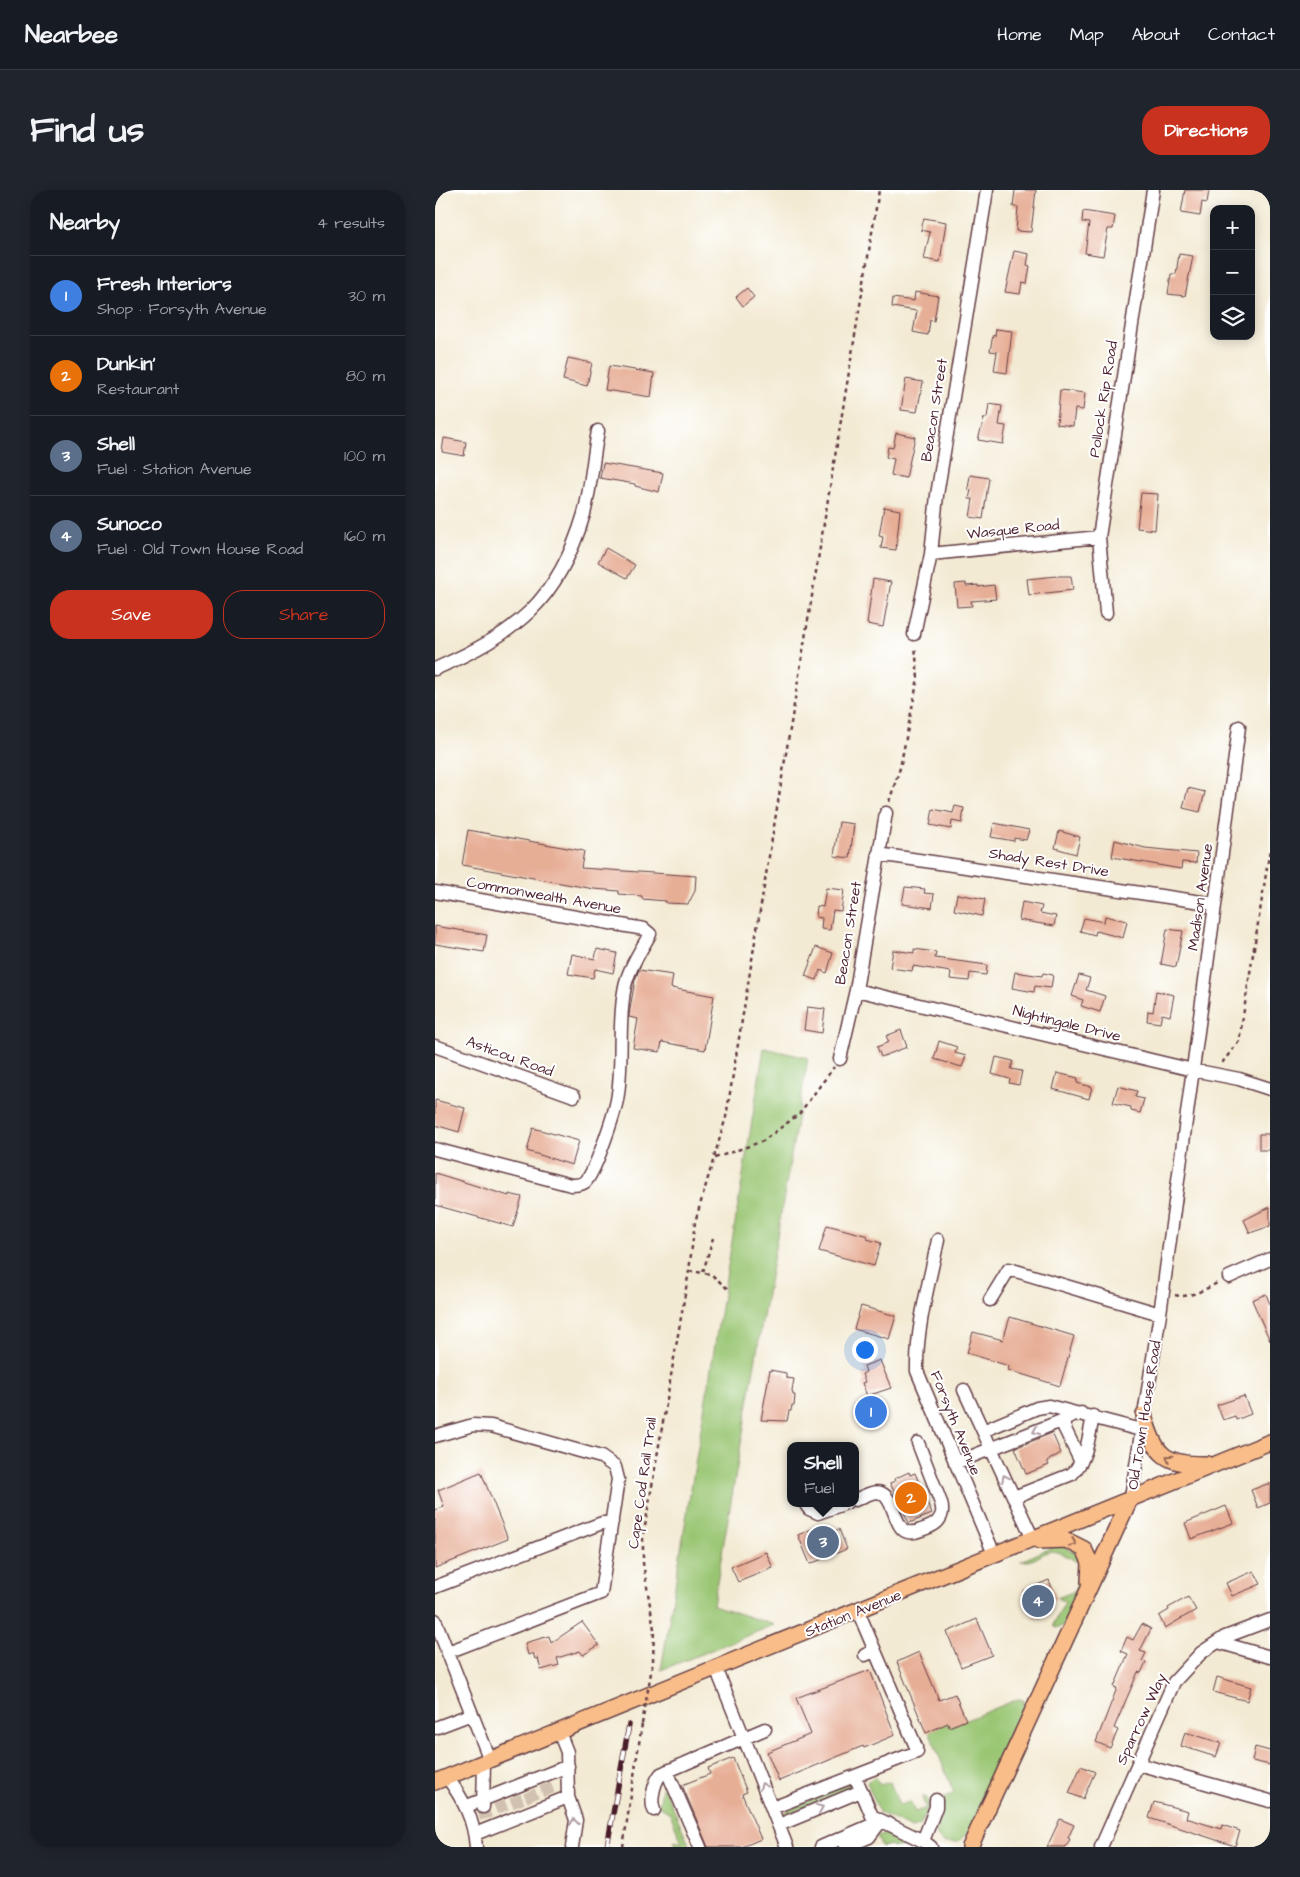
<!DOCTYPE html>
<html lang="en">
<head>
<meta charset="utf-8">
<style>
  :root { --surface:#171b24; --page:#20242c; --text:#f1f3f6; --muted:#9ea1a6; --line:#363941; --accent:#c8321e }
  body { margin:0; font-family:"Architects Daughter",sans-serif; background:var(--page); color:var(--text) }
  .controls { position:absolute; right:15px; top:15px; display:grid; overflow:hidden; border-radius:10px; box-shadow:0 2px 12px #0003 }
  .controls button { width:45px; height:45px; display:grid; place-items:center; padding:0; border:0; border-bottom:1px solid var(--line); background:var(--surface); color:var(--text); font:25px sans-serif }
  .you { position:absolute; left:429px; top:1159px; width:18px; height:18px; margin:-12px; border:4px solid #fff; border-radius:50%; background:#1a73e8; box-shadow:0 0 0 8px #1a73e833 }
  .badge { display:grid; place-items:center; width:32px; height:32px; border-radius:50%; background:var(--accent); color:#fff; font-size:16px; font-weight:700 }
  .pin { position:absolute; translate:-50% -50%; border:2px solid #fff; box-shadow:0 1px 5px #0006 }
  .popup { position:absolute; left:352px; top:1252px; width:72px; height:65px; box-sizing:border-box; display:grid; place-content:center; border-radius:10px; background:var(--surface); filter:drop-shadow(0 1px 4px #0005); font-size:16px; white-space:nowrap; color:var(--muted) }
  .popup b { font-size:19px; color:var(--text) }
  .popup::after { content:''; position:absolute; left:50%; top:100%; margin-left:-10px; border:10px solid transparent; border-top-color:var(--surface) }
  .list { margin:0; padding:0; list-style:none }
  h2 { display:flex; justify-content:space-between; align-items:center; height:65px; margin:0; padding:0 20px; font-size:21px }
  h2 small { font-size:16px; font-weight:400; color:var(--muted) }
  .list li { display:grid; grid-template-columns:32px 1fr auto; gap:15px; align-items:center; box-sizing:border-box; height:80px; padding:0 20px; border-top:1px solid var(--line) }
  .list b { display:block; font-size:19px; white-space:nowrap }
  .list p { margin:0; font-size:16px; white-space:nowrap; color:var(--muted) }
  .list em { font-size:16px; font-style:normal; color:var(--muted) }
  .actions { display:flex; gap:10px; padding:15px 20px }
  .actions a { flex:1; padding:11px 0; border:1px solid var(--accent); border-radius:20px; text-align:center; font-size:18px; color:var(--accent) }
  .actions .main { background:var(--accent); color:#fff }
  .icon { flex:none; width:28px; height:28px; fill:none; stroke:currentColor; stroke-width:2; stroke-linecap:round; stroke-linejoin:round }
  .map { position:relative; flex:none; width:835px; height:1657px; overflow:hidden; border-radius:20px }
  header { display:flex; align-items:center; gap:30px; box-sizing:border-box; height:70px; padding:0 25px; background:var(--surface); border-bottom:1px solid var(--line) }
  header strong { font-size:24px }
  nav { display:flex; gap:28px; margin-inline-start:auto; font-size:18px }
  .intro { display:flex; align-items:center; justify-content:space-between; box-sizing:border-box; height:120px; padding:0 30px }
  h1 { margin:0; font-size:35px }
  .button { padding:12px 22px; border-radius:20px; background:var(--accent); color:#fff; font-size:18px; font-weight:700 }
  main { display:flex; gap:30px; padding:0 30px }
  aside { flex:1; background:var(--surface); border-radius:20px; box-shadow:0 2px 12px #0003 }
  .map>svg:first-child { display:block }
</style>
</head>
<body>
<header>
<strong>Nearbee</strong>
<nav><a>Home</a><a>Map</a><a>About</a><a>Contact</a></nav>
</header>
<div class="intro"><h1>Find us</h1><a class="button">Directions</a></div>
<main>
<aside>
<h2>Nearby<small>4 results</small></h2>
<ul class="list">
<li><span class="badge" style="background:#3f7fe0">1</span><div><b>Fresh Interiors</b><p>Shop · Forsyth Avenue</p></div><em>30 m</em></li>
<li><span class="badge" style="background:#e8710a">2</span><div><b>Dunkin'</b><p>Restaurant</p></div><em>80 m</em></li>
<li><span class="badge" style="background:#5c6f8a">3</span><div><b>Shell</b><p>Fuel · Station Avenue</p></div><em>100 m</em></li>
<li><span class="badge" style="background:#5c6f8a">4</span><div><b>Sunoco</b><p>Fuel · Old Town House Road</p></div><em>160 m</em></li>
</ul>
<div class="actions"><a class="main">Save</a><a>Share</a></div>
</aside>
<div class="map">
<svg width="835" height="1657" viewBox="0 0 835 1657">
  <rect width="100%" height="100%" fill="#fff"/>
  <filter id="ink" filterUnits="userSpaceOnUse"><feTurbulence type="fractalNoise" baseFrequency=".02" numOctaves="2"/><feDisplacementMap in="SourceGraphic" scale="10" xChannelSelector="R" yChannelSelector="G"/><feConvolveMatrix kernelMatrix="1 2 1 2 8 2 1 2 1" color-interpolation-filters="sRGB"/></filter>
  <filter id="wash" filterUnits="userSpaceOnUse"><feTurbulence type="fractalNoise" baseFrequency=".0096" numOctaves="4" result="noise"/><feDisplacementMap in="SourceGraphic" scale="20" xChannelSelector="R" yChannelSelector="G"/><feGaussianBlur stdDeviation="1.12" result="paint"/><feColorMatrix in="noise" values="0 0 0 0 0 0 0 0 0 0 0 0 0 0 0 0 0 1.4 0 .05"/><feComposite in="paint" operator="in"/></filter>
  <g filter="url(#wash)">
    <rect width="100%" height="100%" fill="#f3ead3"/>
    <path fill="#9ac673" stroke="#72724f" d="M329,858L373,868L278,1415L339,1435L226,1480Z
      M626,1356L643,1363L646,1370L640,1371C606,1348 611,1373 586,1371L617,1357Z
      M645,1390L648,1394L628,1436L620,1438L618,1435L630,1412L622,1408L640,1401L642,1391Z
      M583,1509L588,1510L589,1518L557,1591H553L554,1597L533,1642L523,1652L509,1653L502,1646C499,1636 508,1620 509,1608L519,1603L494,1541L513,1533L514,1537Z
      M440,1586L445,1595L455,1592L464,1615L475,1612L480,1622L491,1618L487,1608L488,1606L492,1608L494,1614L485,1636L476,1638L444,1622L432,1592Z
      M414,1593L418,1596L416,1598L352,1624L349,1622Z
      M227,1598L230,1599L255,1657H241L240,1655V1651L247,1653L235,1623L224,1616Z
      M452,1644L475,1653L478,1657H457L456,1655L447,1657L442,1647Z"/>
    <g id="blocks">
      <path fill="#e7ae96" d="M580,0H601L596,42L581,41L583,17H578Z
        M750,0H774L772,13L767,12L765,26L746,23Z
        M648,21L680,26L678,39H673L668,66L650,63L654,33L647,32Z
        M489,28L511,32L505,72L489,69L495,42L486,40Z
        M579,61L594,64L592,75L595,76L592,93L587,92L585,104L570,102Z
        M744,64L758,66L750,106L733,104L736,84H741Z
        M312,98L319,107L308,116L301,107Z
        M480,102L503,106L499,131L495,130L493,145L478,142L482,121L457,117L458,108L479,111Z
        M561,139L577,141L572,183L559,181L562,162L555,161L558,145L560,146Z
        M133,168L157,173L152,196L128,190Z
        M174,176L219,183L216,207L170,200Z
        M471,189L488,192L482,222L466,220Z
        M625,200L650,203L648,220L640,219L638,236L622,234Z
        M554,214L567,216L564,235L571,236L568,254L543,250L549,228H552Z
        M461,243L480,247L471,288L456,285L459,269L451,267L453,257L458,258Z
        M9,248L31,252L29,266L7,262Z
        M168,273L228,283L224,302L200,296V294L165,288Z
        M535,285L554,288L548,329L535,327L538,309H534L536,300L533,299Z
        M706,303L723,304L720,340L702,338Z
        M449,317L465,320L461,360L446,358L448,347L444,346Z
        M171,358L200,375L192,388L163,372Z
        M622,386H636L638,400L594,405L592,389Z
        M438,389L456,392L448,437L432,434Z
        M531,393V396L543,395V397L559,395L561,409L536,411L537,416L522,417L520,394Z
        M753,598L770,602L765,622L748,618Z
        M520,616L529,618L527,633L517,631L516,639L495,635L498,619L518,623Z
        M404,632L419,634L415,668L399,666Z
        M559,633L594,640L591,650L579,648V651L556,647Z
        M33,640L149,661L146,678L261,686L260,701L253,714L231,713V711L207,709V706L184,704V701L159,699L27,675Z
        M624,641L645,647L641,664L620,658Z
        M680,650L710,658L762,663L761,673L747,672L746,679L677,667Z
        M470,697L490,699L489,703L499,704L497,718L467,714Z
        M391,698L409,700L406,721L398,720L395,740L386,739L387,728L381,727L382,716L388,717Z
        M522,704L550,709L547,726L519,720Z
        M587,712L607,716L605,723L621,726L619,736L584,730Z
        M670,726L692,731L688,748L661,741L660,745L645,741L649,728L669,732Z
        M0,736L52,745L49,762L0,754Z
        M732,739L748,741L741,777L726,774Z
        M381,757L398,763L392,783L385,780L382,790L370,786Z
        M162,759L182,763L178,783L160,779L158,788L133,784L137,764L160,769Z
        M479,759L501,762L500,768L552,775L551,785L535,783L534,791L515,789L516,782L478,776L477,781L455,778L458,760L479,763Z
        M204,780L238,785L236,798L279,806L270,860L227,852L225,862L198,858L203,829L194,827V825L200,790Z
        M580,782L607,786L608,783L618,785L616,798L600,796L599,802L577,798Z
        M644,785L655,788L651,800L670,806L665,822L646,816L648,810L637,806Z
        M721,801L739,805L735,826L727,824L725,833L712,831L713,821L718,822Z
        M372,817L390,819L387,843L369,840Z
        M466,840L472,857L446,867L442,857L454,852L451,846Z
        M504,851L522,857L520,863L531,866L527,877L499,869Z
        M561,867L578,871L576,879L587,881L584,895L574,893L575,889L557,884Z
        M622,883L643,888L642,893L657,897L654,909L618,899Z
        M683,896L702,901L700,907L709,909L705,923L696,921V917L678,913Z
        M0,910L30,918L24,942L0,935Z
        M98,938L144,951L137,975L92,961Z
        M824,944H834V960H824Z
        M0,983L74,1006V1004L87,1007L78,1037L0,1015Z
        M835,1017V1036L815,1043L809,1030Z
        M392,1035L433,1046L432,1049L446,1053L439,1076L384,1061Z
        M831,1104L835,1114V1151L817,1110Z
        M426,1116L461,1126L454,1149L419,1139Z
        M575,1127L639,1146L625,1196L573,1180L574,1176L532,1163L538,1142L568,1150Z
        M445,1170L456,1198L432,1206L427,1193L430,1192L427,1184L431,1182L429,1176Z
        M335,1180L351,1183V1188L359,1189L357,1200L358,1205H360L359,1216L357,1215L356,1221H354L352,1231L326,1230Z
        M809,1206L816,1224L801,1230L800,1226L788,1230L782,1215Z
        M617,1243L626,1263L612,1271L614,1275L591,1284L580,1258Z
        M46,1282L73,1349L0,1378V1320L9,1317L3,1300Z
        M474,1282L475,1285L480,1283L497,1324L474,1333L455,1293L460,1291L459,1289Z
        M835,1293V1313L823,1318L816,1300Z
        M791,1316L798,1333L756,1349L750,1333Z
        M384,1336L388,1346L404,1339L412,1359L375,1374L363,1345Z
        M331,1362L338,1378L303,1392L296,1377Z
        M819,1381L826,1394L797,1406L791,1393Z
        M614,1390L621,1408L605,1415L609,1425L600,1429L588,1401Z
        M753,1407L761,1420L730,1438L724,1426L734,1420L733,1418Z
        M542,1429L557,1465L526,1477L512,1442Z
        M147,1432L164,1455L148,1465L145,1461L122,1468L124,1475L106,1480L103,1468L100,1469L98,1463L93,1465L90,1453L114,1446L116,1453Z
        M707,1434L716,1439L705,1461L711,1463L707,1471L711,1472L706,1483L703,1482L679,1538L683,1540L675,1558L661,1552L682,1498L679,1497L693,1464L686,1461L692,1447L698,1450Z
        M484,1462L504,1510L520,1504L531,1530L514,1537L513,1533L491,1543L462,1472Z
        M435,1480L460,1545L429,1558L428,1556L344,1591L332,1562L376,1544L361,1508Z
        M782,1487L816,1497L812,1511L778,1502Z
        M750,1542L786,1553L781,1567L746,1556Z
        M820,1557L835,1561V1575L817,1571Z
        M298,1568L312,1602L307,1604L326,1649L307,1657H273L247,1595L275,1584L273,1578Z
        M646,1576L660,1582L648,1609L634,1603Z
        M719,1612L753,1621L751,1628L786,1639L787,1635L805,1641L800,1656L714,1628Z
        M625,1629L639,1635L633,1648L635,1649L631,1657H612Z"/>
    </g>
  </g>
  <g filter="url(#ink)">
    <use href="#blocks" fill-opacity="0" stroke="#633d44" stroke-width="1"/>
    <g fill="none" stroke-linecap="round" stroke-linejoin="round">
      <path stroke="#d1c1b1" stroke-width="12" stroke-dasharray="12 6" stroke-linecap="butt" d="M110,1594L114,1605
        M94,1601L98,1610
        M80,1606L84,1616
        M64,1612L68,1622
        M48,1618L51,1629"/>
      <g stroke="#633d44" stroke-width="15">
        <path id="minor" d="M496,364L664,347
          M671,423L664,347L718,0
          M479,444L496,364L502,305L552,0
          M0,479C81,443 123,412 149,324C156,297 158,268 163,241
          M443,664L780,714
          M0,702L209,739L215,744C206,760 194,778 190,796C182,834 189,872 182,910C179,925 160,983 150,992C146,995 141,995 136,995L0,959
          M421,800L758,880L804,889L835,899
          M0,856L139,906
          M405,869L421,800L451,623
          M503,1050C494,1094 481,1137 482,1181L559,1364
          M794,1087L835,1069
          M555,1110L574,1079L725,1124
          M529,1200L598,1349
          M626,1231L646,1272
          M548,1241L602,1218L614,1216L706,1240
          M0,1246L38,1235L56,1236L166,1267L180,1277L183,1289L166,1403L13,1462
          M520,1273L646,1223
          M579,1307L637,1284C652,1269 654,1246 658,1226
          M696,1307L725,1124L804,537
          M420,1310C427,1307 439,1300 446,1303C464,1310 456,1353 486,1340C492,1338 499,1336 503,1331C508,1325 508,1320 506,1313L483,1253
          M370,1313L374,1319L383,1323L411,1313
          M0,1397L167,1333L177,1332
          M423,1421L440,1461L430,1465
          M0,1430L55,1570
          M783,1452L835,1467
          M440,1461L481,1557
          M0,1538L37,1524
          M330,1539L309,1548L352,1657
          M124,1542L132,1562L133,1607L141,1630L137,1657
          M703,1574L835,1611
          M232,1581L265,1657
          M420,1586L482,1562
          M12,1587C28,1609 39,1629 41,1657
          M32,1616L133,1576
          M48,1617L49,1573
          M337,1618L420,1586L437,1626L488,1651L496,1657
          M219,1620C215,1610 219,1592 226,1584L309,1548L281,1478
          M344,1635L426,1601
          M40,1644L133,1607
          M488,1651L501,1617V1610
          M386,1657L446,1631
          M410,1657L434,1647L446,1631
          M666,1657L739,1492L766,1463L790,1447L835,1430"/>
      </g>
      <g stroke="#633d44" stroke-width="18">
        <path id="major" d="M709,1225C720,1265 729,1275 772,1274
          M604,1351L631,1350L649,1359L655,1372L654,1392
          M0,1592L835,1252
          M535,1657L696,1307"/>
      </g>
      <path stroke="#633d44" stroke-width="2.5" stroke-dasharray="4 4" stroke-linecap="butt" d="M454,612L465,578L483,488L480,456
        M787,873L804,851L835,659
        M280,968L328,951L364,924L399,877
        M254,1081L276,1084L295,1101
        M268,1082L278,1048
        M740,1105C754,1109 771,1099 784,1092
        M218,1471L219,1439L208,1373V1348L254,1081L260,1032L291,927L444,0
        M188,1657L207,1534"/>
      <use href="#minor" stroke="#fff" stroke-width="12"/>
      <use href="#major" stroke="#f8bd89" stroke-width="15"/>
      <g stroke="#4a1f2b" stroke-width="5.5">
        <path id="rail" d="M172,1657L194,1535"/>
      </g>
      <use href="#rail" stroke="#fff" stroke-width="4" stroke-dasharray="11" stroke-linecap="butt"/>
      <path stroke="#633d44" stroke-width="2.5" stroke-dasharray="4 4" stroke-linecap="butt" d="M207,1534L218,1471"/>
    </g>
    <defs><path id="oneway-chevron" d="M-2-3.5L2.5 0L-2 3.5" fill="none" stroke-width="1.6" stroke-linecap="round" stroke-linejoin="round" transform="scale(1.25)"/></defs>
    <g stroke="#ae9aa0">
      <use href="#oneway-chevron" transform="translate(601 1241) rotate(157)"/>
      <use href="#oneway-chevron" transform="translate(570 1288) rotate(-115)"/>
      <use href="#oneway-chevron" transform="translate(328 1596) rotate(-111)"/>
      <use href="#oneway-chevron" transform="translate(385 1618) rotate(-22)"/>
      <use href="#oneway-chevron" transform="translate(139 1632) rotate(-97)"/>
    </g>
    <g stroke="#986655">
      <use href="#oneway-chevron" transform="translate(734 1268) rotate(-147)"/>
      <use href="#oneway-chevron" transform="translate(638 1353) rotate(23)"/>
    </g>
  </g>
  <g text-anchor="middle" stroke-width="4" stroke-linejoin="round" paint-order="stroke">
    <g font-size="15" fill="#4a1f2b" stroke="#fff">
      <text transform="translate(668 209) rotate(-81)" y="5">Pollock Rip Road</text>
      <text transform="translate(499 220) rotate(-81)" y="5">Beacon Street</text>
      <text transform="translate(578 339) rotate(-6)" y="5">Wasque Road</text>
      <text transform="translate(614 672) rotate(9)" y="5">Shady Rest Drive</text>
      <text transform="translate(109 705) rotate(10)" y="5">Commonwealth Avenue</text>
      <text transform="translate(765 707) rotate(-82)" y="5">Madison Avenue</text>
      <text transform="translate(413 743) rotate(-81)" y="5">Beacon Street</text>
      <text transform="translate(632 833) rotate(14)" y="5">Nightingale Drive</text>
      <text transform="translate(75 866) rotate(20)" y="5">Asticou Road</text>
      <text transform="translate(709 1225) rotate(-81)" y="5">Old Town House Road</text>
      <text transform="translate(521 1233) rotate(68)" y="5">Forsyth Avenue</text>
      <text transform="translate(207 1293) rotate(-82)" y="5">Cape Cod Rail Trail</text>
      <text transform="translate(418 1423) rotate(-22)" y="5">Station Avenue</text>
      <text transform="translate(706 1529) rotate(-65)" y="5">Sparrow Way</text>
    </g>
  </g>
</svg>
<div class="controls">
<button>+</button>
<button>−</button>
<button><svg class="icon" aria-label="layers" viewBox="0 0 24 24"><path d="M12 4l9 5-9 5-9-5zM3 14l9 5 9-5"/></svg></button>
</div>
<div class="you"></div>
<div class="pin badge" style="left:436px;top:1222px;background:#3f7fe0">1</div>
<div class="pin badge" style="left:476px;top:1308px;background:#e8710a">2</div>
<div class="pin badge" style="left:388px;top:1352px;background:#5c6f8a">3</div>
<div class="popup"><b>Shell</b>Fuel</div>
<div class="pin badge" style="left:603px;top:1411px;background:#5c6f8a">4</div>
</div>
</main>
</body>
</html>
